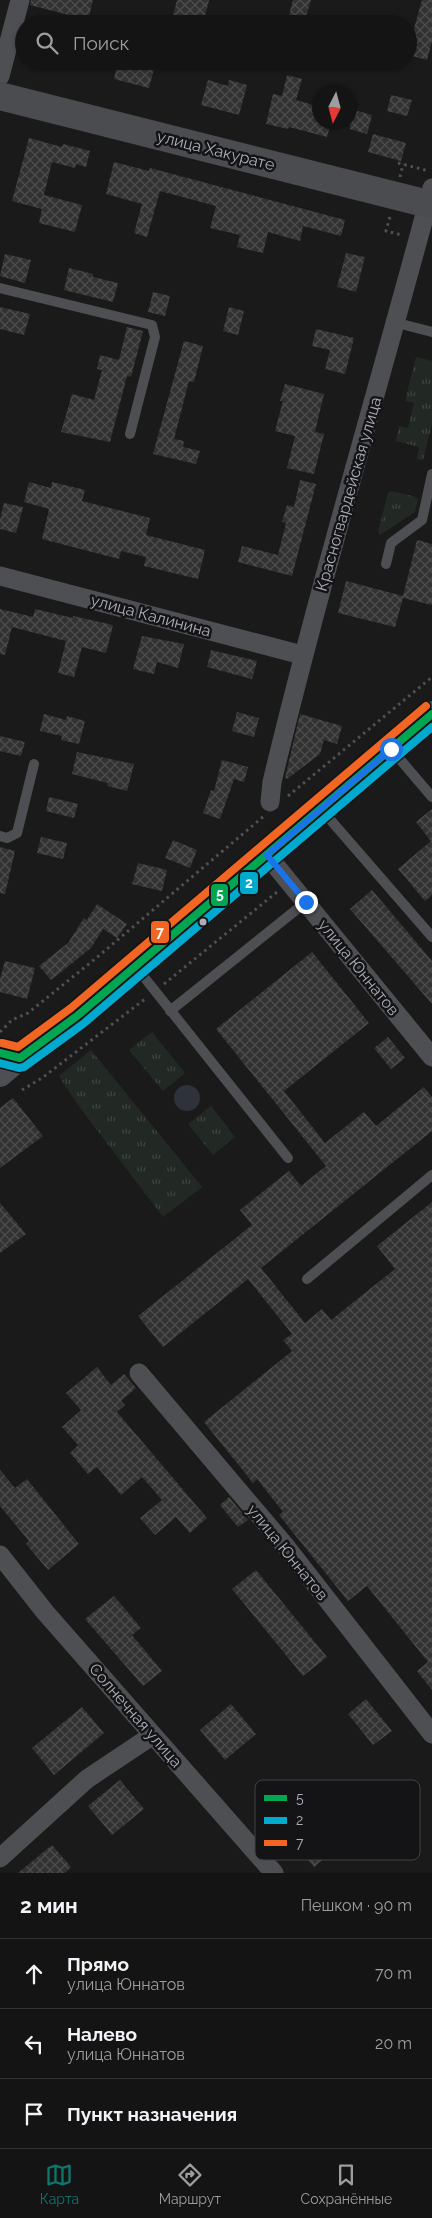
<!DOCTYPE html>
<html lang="ru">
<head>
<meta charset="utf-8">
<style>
  :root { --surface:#141414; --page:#1d1d1d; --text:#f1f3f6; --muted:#9d9ea0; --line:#333334; --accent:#0f766e }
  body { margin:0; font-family:Raleway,sans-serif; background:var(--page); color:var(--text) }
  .compass { position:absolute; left:312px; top:85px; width:45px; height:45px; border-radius:50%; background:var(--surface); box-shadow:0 1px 4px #0004; rotate:186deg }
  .stop { position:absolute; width:15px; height:15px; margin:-11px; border:4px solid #1a73e8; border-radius:50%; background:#fff }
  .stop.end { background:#1a73e8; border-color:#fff; box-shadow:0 1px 5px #0008 }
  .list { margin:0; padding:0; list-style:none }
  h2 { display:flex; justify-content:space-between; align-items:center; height:65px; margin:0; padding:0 20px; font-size:21px }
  h2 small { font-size:16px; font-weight:400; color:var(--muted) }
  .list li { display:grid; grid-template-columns:32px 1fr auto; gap:15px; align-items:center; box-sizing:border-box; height:70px; padding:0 20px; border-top:1px solid var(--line) }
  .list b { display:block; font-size:19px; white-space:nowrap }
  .list p { margin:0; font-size:16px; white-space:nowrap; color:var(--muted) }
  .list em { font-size:16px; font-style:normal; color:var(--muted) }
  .icon { flex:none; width:28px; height:28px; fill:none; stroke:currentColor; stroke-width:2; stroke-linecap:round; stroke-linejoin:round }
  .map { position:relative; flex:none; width:432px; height:1873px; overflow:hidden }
  .search { position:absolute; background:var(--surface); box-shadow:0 1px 4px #0004; left:15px; right:15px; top:15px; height:55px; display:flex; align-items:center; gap:12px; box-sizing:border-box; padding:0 18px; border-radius:28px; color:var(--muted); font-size:19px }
  .sheet { height:275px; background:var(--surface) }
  nav { display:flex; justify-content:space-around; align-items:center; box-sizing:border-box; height:70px; border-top:1px solid var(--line); background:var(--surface); font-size:14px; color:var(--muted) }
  nav a { display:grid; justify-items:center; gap:2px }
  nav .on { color:var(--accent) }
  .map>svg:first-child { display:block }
</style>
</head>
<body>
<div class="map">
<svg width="432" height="1873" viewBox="0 0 432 1873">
  <defs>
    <pattern id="grass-tufts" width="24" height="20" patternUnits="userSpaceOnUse" patternTransform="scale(1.25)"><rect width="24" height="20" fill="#222924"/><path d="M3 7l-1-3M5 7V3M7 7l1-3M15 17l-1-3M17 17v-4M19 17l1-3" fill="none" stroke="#3f4642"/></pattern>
    <pattern id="building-cross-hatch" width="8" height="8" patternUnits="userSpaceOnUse" patternTransform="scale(1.25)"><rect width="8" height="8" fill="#323232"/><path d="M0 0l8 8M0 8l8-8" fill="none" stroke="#4d4d4e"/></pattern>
  </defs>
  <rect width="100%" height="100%" fill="#1a1a1a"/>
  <path fill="url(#grass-tufts)" d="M416,357L432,361V424L423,460L417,459L419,447L396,441L399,426L408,428L414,403L405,401Z
    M390,491L413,496L418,499L415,512L380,535L378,532L388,493Z
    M152,1032L185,1073L163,1091L129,1050Z
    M91,1050L202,1187L163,1217L78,1105L59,1076Z
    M211,1106L235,1137L213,1155L188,1124Z"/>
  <path fill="#2e333b" d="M174 1098a13 13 0 1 1 26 0a13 13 0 1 1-26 0Z"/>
  <path fill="url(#building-cross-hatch)" d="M31,0H93L88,20L30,5Z
    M177,0H209L203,24H171Z
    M293,0H311L304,23L288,19Z
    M422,0H432V41L427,60L408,55V43L411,31L413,32Z
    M118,61H156L149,88L114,79Z
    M287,75L302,79L296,100L320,107V122H331L327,137L289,127L288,129L266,124L273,94L282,96Z
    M208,80L228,86L229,80L247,85L239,115L201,105Z
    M391,95L412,100L407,116L387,111Z
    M350,109L372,115L367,134L350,129Z
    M373,134L406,143L401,161L368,152Z
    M29,138L62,147L63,144L90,151L86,167L76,164L75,168L52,162L44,195L82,205L75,232L39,223L42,209L12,201Z
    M114,162L149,171L150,168L345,220L341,236L303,226L300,241L268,232L263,253L237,247L240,235L210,228L216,206L160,191L147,237L134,233L142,204L106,194Z
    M346,253L365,257L356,292L337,287Z
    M5,254L31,260L25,283L0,276Z
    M69,268L93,274V277L118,283L113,302L64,290Z
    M153,292L170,296L165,316L148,312Z
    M0,307L30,314L24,335L0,329Z
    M229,307L244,311L238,335L223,331Z
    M127,327L143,331L131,377L127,376L110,442L61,432L72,394L94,400L102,370L97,369L100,355L119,360Z
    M316,329L354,338L345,374L325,369L330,350L312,346Z
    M184,341L203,346L194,382L189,381L174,439L184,441L183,447L200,451L196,464L153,454Z
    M285,384L324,394L315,432L324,434L314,474L287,468L295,436L275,431L283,401H280Z
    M300,480L316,484L292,576L238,562L242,546L278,555L286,523L282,522L287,505L294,507Z
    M29,482L51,488L52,482L85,490L82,501L150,518L146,535L205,550L198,579L144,566L146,557L121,551L119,559L42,539L49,509L24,502Z
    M4,503L23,507L16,533L0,529V519Z
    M417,540L432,544V605L403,598L395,627L338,613L346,581L403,596Z
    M0,609L33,617L35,609L73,618V616L113,625L106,653L82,647L74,677L58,673L66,641L12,627L5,655L0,654Z
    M142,636L184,644L178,668L157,662L154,674L133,669Z
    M211,650L257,661L252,679L207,667Z
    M237,712L259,718L254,737L232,731Z
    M44,714L66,720L67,716L85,721L79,744L61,740L62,736L40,731Z
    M300,714L342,726L337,744L324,740L320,754L287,779L285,778Z
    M0,736L25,742L21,756L0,751Z
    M77,752L134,764L127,791L107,786L108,783L72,774Z
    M222,760L248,767L244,782L234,779L220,819L203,813L211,790L214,791Z
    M49,797L78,804L74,818L46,811Z
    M432,809V895L425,901L398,869L431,841L416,822Z
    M41,837L67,843L63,859L37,853Z
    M173,840L197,850L190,868L165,858Z
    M0,847L15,851L5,894L0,893Z
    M138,863L167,870L162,891L132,884Z
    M372,890L432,961V1004L350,909Z
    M97,904L127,924L117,938L103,929L91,948L51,980L39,966L68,943L84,918L87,920Z
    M312,952L369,1023L284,1091L325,1143L364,1112L376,1126L424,1087L432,1097V1131L261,1268L305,1323L322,1309L331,1320L395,1269L377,1246L432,1202V1690L417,1671L428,1662L367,1586L348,1601L279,1515L283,1512L257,1479L253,1483L204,1422L292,1351L283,1340L292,1334L248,1279L163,1347L138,1316L252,1225L240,1210L289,1171L301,1186L326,1166L216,1029Z
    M5,961L35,968L27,999L0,992V979Z
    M388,1037L405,1058L391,1069L374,1048Z
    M13,1098L43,1136L0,1168V1108Z
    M0,1203L26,1234L0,1253Z
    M97,1367L111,1385L124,1374L136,1388L121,1401L125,1405L117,1412L207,1518L190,1533L176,1517L155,1535L140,1518L162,1500L142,1477L121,1495L97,1467L88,1474L70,1453L78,1445L62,1427L81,1410L66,1393Z
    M0,1470L15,1488L27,1479L79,1544L48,1570L26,1544L29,1541L0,1506Z
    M229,1497L248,1520L238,1527L220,1505Z
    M256,1570L327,1657L303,1676L232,1589Z
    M114,1596L141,1628L132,1635L162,1671L143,1686L85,1619Z
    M366,1699L392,1731L373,1745L348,1714Z
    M231,1704L256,1734L225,1760L200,1730Z
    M82,1707L104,1733L54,1775L32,1748Z
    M120,1780L144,1809L112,1835L88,1806Z
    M319,1822L339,1846L314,1867L293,1842Z
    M52,1845L71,1867L65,1873H18Z"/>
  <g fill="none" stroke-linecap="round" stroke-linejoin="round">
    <path stroke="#505153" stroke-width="3" stroke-dasharray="2.5 4" stroke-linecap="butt" d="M398,163L429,171
      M400,177L403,164
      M390,217L386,231L402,235
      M288,796L432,677
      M164,984L277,892
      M0,1032L12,1020L28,1013L95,959L264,816
      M22,1090L42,1078L145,999"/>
    <path stroke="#4e4f53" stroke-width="10" d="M0,288L152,325L155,337L130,434
      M397,323L432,332
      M386,564L391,543L422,520L432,474
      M392,750L432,797
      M321,809L432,937
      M0,836L7,838L17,833L34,764
      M136,967L288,1158
      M170,1011L306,902
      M307,1279L432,1175"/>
    <path stroke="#4e4f53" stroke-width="19" d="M0,76L20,0
      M0,576L302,655
      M270,802L272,782C320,582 379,386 432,188
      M267,855L432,1057
      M139,1373L287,1548L432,1734
      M0,1555L45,1612L274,1873
      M0,1858L87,1779L153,1735"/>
    <path stroke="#4e4f53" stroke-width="24" d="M0,1075L20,1058"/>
    <path stroke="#4d4d50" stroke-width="26" d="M20,1058L77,1016L432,714"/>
    <path stroke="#4b4c4f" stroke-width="28" d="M0,96L432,205"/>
    <g stroke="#141416" stroke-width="11">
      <path id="bus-1" d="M0,1053L20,1058L77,1016L432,714"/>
    </g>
    <g stroke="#141416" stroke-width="11">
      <path id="bus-2" d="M0,1063L19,1068L24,1067L83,1024L432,727"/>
    </g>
    <g stroke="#141416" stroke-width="11">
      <path id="bus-3" d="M2,1043L18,1047L71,1008L426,706"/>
    </g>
    <use href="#bus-1" stroke="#00a651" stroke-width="8"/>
    <use href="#bus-2" stroke="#00a9ce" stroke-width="8"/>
    <use href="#bus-3" stroke="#f26522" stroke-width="8"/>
  </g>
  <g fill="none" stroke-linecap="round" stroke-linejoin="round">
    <path stroke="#1a73e8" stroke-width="6" d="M306,902L267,855L391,749"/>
  </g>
  <circle fill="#acafb9" stroke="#141416" stroke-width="2" cx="203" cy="922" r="4.5"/>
  <g text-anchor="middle" stroke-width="5" stroke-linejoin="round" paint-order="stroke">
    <g font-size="16" fill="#acafb9" stroke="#141416">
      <text transform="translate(216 150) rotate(14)" y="6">улица Хакурате</text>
      <text transform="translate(348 494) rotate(-74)" y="6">Красногвардейская улица</text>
      <text transform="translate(151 615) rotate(15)" y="6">улица Калинина</text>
      <text transform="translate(359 967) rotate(51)" y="6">улица Юннатов</text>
      <text transform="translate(288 1552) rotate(51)" y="6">улица Юннатов</text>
      <text transform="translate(136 1715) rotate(49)" y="6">Солнечная улица</text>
    </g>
  </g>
  <rect x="255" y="1780" width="165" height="80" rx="8" fill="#141416" stroke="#424247" stroke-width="1"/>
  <rect x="264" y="1795" width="23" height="6" fill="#00a651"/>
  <rect x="264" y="1817" width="23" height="7" fill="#00a9ce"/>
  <rect x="264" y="1840" width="23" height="6" fill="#f26522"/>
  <g font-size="14" fill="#acafb9">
    <text x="296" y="1803">5</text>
    <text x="296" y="1825">2</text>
    <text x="296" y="1848">7</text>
  </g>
  <g stroke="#141416" stroke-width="2">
    <rect x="239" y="871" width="20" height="24" rx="5" fill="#00a9ce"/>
    <rect x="210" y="883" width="19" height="24" rx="5" fill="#00a651"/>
    <rect x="150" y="920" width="20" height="24" rx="5" fill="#f26522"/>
  </g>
  <g font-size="14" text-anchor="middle" font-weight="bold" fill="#fff">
    <text x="249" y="888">2</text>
    <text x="220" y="899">5</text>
    <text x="160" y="937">7</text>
  </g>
</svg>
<svg class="compass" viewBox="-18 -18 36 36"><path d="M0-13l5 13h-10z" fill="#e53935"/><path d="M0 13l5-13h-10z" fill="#9d9ea0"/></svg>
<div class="stop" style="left:391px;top:749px"></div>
<div class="stop end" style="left:306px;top:902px"></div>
<div class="search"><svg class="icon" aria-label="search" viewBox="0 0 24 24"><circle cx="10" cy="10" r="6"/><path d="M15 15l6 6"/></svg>Поиск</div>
</div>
<section class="sheet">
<h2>2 мин<small>Пешком · 90 m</small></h2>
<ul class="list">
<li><svg class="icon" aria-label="ahead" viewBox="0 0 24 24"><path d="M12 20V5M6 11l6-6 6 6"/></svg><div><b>Прямо</b><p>улица Юннатов</p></div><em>70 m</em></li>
<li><svg class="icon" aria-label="left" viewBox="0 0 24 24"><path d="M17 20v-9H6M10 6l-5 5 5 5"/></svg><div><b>Налево</b><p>улица Юннатов</p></div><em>20 m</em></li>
<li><svg class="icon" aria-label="arrive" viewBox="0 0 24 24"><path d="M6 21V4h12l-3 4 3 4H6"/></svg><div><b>Пункт назначения</b></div></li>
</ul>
</section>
<nav>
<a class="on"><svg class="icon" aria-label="map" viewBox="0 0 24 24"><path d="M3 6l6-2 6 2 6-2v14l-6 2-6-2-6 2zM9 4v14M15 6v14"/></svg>Карта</a>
<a><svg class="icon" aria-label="directions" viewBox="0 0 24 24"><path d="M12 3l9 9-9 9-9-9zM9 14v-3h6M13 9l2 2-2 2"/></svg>Маршрут</a>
<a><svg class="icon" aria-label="saved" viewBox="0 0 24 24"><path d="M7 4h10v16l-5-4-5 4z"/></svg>Сохранённые</a>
</nav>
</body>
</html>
